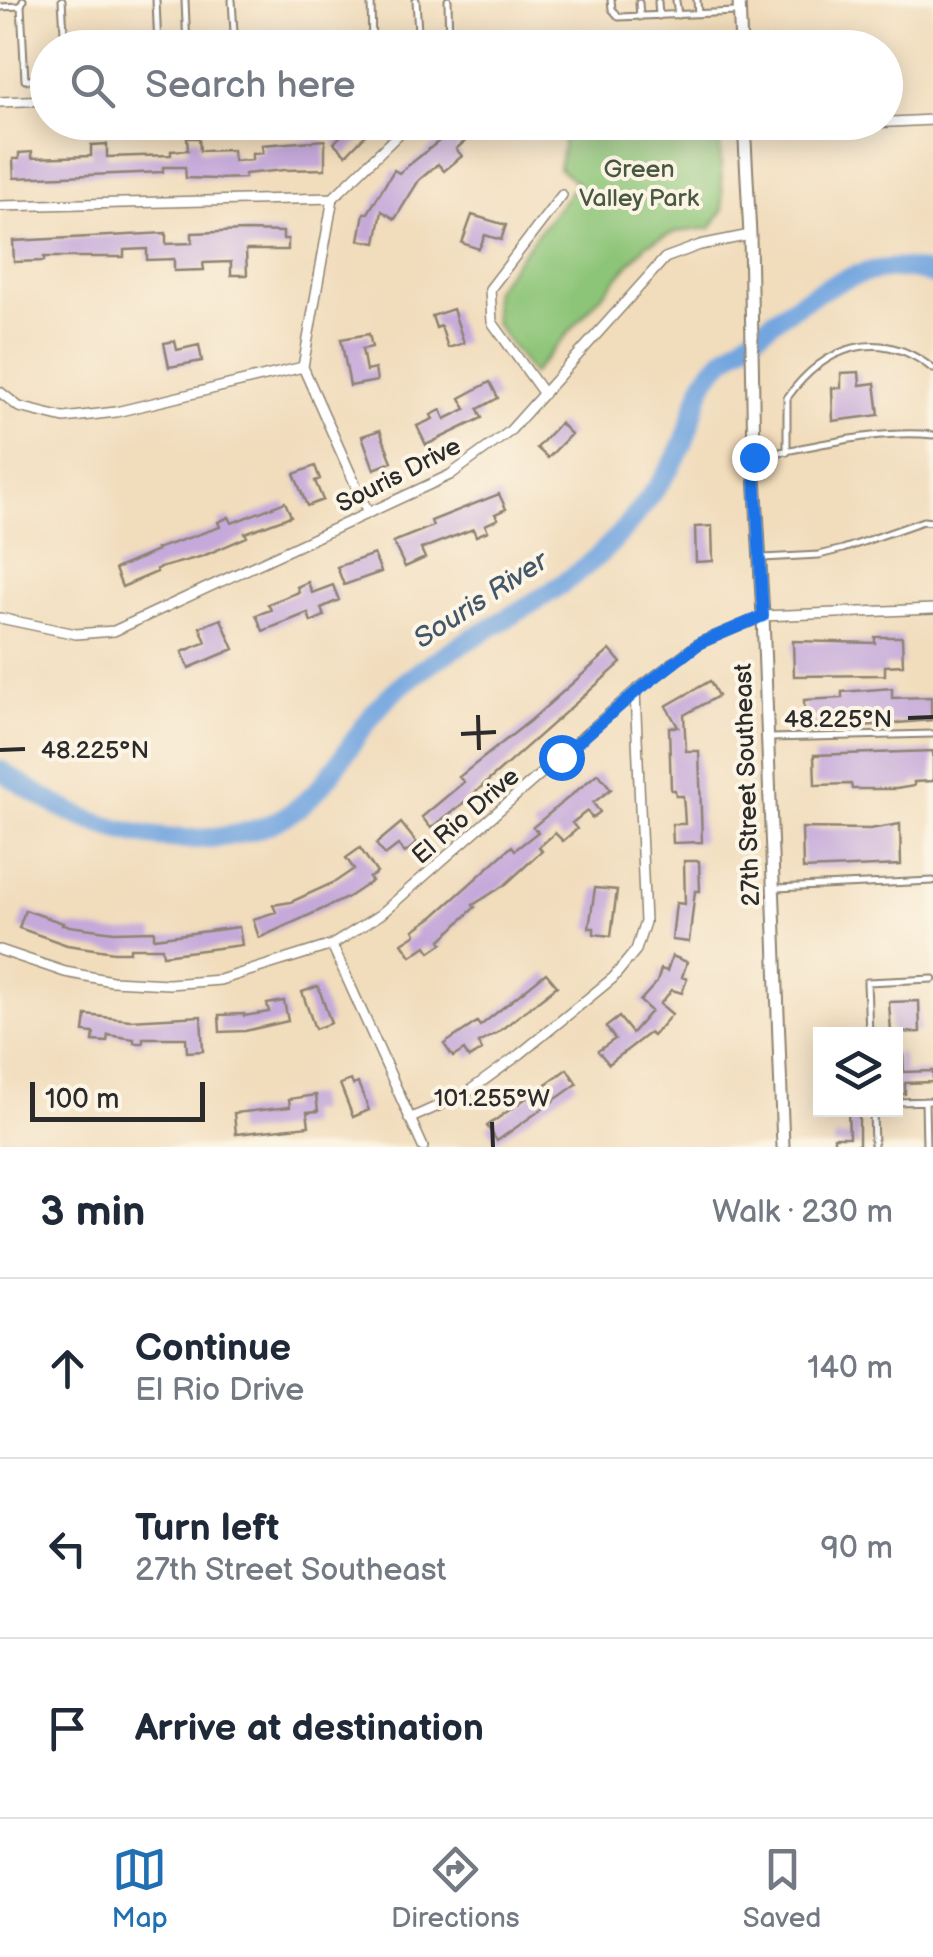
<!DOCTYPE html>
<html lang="en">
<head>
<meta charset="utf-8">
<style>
  :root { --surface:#fff; --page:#f2f2f3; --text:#1f2937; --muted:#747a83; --line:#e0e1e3; --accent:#1f6fb2 }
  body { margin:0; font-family:"Balsamiq Sans",sans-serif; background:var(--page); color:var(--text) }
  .controls { position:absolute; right:30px; bottom:30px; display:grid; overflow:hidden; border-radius:0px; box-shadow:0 5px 25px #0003 }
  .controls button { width:90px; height:90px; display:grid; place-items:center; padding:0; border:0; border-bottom:2px solid var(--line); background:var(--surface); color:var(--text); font:50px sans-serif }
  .scale { position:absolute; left:30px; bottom:25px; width:175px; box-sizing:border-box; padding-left:10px; border:5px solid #2b2b2b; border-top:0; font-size:28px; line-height:35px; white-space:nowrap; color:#2b2b2b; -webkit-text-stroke:8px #fcf5e5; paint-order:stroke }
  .stop { position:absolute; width:30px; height:30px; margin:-22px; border:8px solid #1a73e8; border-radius:50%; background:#fff }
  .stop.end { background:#1a73e8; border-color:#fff; box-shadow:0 2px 10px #0008 }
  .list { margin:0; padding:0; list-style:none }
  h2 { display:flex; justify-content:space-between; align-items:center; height:130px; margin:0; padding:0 40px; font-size:42px }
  h2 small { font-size:32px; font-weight:400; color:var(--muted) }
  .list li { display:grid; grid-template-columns:65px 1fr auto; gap:30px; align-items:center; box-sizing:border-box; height:180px; padding:0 40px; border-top:2px solid var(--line) }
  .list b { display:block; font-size:38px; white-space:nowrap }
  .list p { margin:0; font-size:32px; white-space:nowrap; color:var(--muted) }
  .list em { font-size:32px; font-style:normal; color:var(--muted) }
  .icon { flex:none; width:55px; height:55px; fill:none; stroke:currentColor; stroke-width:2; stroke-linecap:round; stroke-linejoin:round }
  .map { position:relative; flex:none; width:933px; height:1147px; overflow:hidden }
  .search { position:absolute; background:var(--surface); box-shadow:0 5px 25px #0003; left:30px; right:30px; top:30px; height:110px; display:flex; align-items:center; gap:25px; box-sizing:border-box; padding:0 35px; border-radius:55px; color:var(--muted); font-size:38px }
  .sheet { height:670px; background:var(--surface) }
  nav { display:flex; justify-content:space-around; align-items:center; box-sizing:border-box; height:140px; border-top:2px solid var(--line); background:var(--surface); font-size:28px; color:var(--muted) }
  nav a { display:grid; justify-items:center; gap:5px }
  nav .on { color:var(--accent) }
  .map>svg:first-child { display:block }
</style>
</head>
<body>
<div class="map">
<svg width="933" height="1147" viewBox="0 0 933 1147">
  <rect width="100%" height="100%" fill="#fcf5e5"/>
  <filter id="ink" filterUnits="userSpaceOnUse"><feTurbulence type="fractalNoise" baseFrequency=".01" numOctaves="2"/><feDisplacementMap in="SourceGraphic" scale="20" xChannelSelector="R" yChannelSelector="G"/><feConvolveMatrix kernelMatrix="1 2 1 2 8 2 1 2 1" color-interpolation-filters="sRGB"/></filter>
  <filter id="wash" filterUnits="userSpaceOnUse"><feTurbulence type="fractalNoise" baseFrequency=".0048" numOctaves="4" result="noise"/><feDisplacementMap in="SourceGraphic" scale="40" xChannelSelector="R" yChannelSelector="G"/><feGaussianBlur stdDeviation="2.25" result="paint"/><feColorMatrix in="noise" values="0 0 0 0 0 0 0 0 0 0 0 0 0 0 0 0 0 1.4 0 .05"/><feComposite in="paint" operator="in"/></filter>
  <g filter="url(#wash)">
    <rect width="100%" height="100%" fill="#f1dcbb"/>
    <path fill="#8dc578" stroke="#5c7852" stroke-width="2.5" d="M567,123H719L723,210L711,228L676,232L647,244L532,374L495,323L493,291L577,183L559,168Z"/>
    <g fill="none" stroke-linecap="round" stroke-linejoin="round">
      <path stroke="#73a6df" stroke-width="20" d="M0,770C29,789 59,809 92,821C158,846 254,850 308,799C343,767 361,719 398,688C460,636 540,609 600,554C626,530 668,477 682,446C692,426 694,401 705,381C714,364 733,352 748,340C796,302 868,250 933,275"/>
    </g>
    <g id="blocks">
      <path fill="#c5a9da" d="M354,122H378L346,155L334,143Z
        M463,122H487L456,149L462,156L444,171L438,164L419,180L395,219L382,211L376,243L359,240L364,213H368L394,170L399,173Z
        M187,138H199L200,151L233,150L234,161L252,160V154L263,153L262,145L325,140V169L284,170L245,174V178L216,179L186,178L185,167H163V172L14,178L13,159H19V153L32,152V158L91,156V145L107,144V157L171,155V151L188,150Z
        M472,215L506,225L501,240L485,235L479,249L462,243Z
        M246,231L283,232V239H288V250H246L247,275H231V262L203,263L204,270L174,271V259L147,260V249L124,250V257H44V261L14,262L13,241L166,233V244L192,243V233Z
        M453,309L464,343L448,348L441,326L436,328L432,316Z
        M369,334L372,347L362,349L366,371L375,369L377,381L350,386L341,339Z
        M175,341L177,350L199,345L202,361L169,367L164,343Z
        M859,372L860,385L875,383L879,415L833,421L832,388H841V373Z
        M490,382L498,398L478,409L482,418L426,445L417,426L433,419L431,415L441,410L445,419L466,409L460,398Z
        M560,423L571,434L548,458L537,448Z
        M380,430L392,462L374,469L362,436Z
        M315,466L320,479L315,481L323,500L307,506L294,474Z
        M499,494L506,509L495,514L498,519L485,525L488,531L476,536L473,529L421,549L425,558L405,567L393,542L433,526L431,521Z
        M285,502L291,516L245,533L247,537L203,556L156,569L157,572L122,587L115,569L157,551L156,549L220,527L218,522L229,517L232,523Z
        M712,526L713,561L696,562L695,527Z
        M374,554L381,572L344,585L337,567Z
        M308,582L312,593L333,585L339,600L321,608L324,616L311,622L308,613L263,631L256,615L271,610L268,604L299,592L297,587Z
        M221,619L234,649L189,668L182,652L206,642L200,627Z
        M875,637H902L903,665L885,666V675L794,676L793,641L875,643Z
        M610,650L621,663L461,805L431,828L422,817L464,782L459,777L531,720Z
        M710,681L718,696L684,715L686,751H699L702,842L673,843L672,824H685L684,808L683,796H676L675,790H671L669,727H678L666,706Z
        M892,688V698L931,697V720L863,726L805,725L804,700L842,698V692Z
        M933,751V781L914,782V786L896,789H852L851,784L815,785L814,755Z
        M598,773L611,789L593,803L600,812L592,818L587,811L572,823L577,829L563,841L555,833L539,847L542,851L506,884L473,905L475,907L441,940L443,943L430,952L426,946L411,956L402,943L416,934L414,930L434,916L512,846L515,850L538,832L533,827Z
        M401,823L417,843L405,853L398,845L385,855L376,844Z
        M900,824L901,865L803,869L802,828L870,829Z
        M360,848L377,873L369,878L372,881L347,898L259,938L253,919L276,912L273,905L291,902L335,882L354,869L346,858Z
        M684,861H699L700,891H695L689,942L672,940L676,903L685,904Z
        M595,888L617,890L611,936L594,934V928H589Z
        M25,910L63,923L62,925L114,932L154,931V938L239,927L242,945L163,955L162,948H130V952H114L67,945L19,928Z
        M672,956L687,962L682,977L687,979L682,993L672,990L660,1004L672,1014L653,1036L649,1033L609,1064L598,1051L615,1039L606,1027L619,1017L632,1033L651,1011L640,1001L657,982L661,969L667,971Z
        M546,973L557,986L497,1033L478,1043L482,1050L469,1058L464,1050L453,1057L444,1044L477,1022L480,1026Z
        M318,986L331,1023L315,1029L302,992Z
        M284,1001L288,1021L245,1031L220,1032L219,1015L244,1014V1016L269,1012L267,1004Z
        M919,1001L920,1032L891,1033L889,1002Z
        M86,1015L130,1020L201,1016L203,1051L187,1052L186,1038H143V1043H134V1039L108,1035L107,1042L93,1041L94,1033L84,1032Z
        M896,1053H903L904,1072L933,1071V1082L905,1083V1094L896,1095Z
        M567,1069L577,1084L497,1141L487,1126Z
        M351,1080L353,1085L358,1083L369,1110L353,1117L340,1084Z
        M316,1095L318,1111L307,1112L309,1126L236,1134L234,1113L290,1107L289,1099Z
        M848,1110H859V1145L834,1146V1137H849Z"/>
    </g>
  </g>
  <g filter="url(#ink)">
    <use href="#blocks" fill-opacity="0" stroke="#8e8473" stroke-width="2.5"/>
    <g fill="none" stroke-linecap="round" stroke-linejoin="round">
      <g stroke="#8e8473" stroke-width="9">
        <path id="service" d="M62,0L65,48
          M156,0L158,48
          M185,0L187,48
          M232,0L235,48
          M371,0L372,48
          M416,0L418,32
          M448,0L449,48
          M611,0L612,9L619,17L736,12
          M697,0L698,14
          M676,1L678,15
          M658,2L659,16
          M639,3L640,17
          M21,6L25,80L48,79
          M0,7L21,6L23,0
          M787,452V398C824,346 880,326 933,369
          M757,456C814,447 876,429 933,435
          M763,558L819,555L843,549L923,521L933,522
          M770,738L933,734
          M776,888L933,881
          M869,1034L867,982L933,979
          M925,1101L926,1147
          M896,1102L933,1101
          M873,1110L874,1147"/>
      </g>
      <g stroke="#8e8473" stroke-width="12">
        <path id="minor" d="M0,102L48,100
          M744,129L933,120
          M0,206L333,198
          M0,392L19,407L64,418L116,412L303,367
          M544,394L492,322L490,289L562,195
          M368,513L303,367L333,198L411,122
          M0,618L76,634L114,631L450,475L509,432L665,258L700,245L750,235
          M332,945L423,1147
          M0,950L65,972L112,981L169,984L220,980L332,945L381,914L635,691L699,643L763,616L933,609
          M409,1119L465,1094L520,1054L613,978L636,950L645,922L635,691"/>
      </g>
      <g stroke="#8e8473" stroke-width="15">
        <path id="tertiary" d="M739,0L741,48
          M744,122L750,235L754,457L763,616L783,1147"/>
      </g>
      <use href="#service" stroke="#fff" stroke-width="5"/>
      <use href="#minor" stroke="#fff" stroke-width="9"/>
      <use href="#tertiary" stroke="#fff" stroke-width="11"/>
    </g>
  </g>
  <g fill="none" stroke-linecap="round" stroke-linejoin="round" filter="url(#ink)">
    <path stroke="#1a73e8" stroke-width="12" d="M561,757L636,692L700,643L763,616L754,457"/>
  </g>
  <path fill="none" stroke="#2b2b2b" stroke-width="4" d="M478,715L479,750M908,718L933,717M461,734L496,732M0,750L25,749M492,1122L493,1147"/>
  <g text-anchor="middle" stroke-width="8" stroke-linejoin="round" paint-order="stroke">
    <g font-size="25" fill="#485942" stroke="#fcf5e5">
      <text x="639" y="177">Green<tspan x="639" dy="29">Valley Park</tspan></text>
    </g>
    <g font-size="25" fill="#2b2b2b" stroke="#fcf5e5">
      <text transform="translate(398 474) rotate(-27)" y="9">Souris Drive</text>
      <text transform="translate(746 785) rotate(-92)" y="9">27th Street Southeast</text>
      <text transform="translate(465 815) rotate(-41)" y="9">El Rio Drive</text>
    </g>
    <g font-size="28" font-style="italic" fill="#44566a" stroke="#fcf5e5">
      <text transform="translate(480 599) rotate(-33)" y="10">Souris River</text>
    </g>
  </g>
  <g font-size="25" text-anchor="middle" fill="#2b2b2b" stroke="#fcf5e5" stroke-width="8" stroke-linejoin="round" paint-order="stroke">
    <text x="838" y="727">48.225°N</text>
    <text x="95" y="758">48.225°N</text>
    <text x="492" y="1106">101.255°W</text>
  </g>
</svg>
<div class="controls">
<button><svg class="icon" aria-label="layers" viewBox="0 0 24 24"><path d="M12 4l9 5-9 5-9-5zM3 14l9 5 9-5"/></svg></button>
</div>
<div class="scale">100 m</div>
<div class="stop" style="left:561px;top:757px"></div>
<div class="stop end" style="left:754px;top:457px"></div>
<div class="search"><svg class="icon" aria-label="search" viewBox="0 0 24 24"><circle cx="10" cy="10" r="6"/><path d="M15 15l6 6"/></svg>Search here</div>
</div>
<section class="sheet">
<h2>3 min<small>Walk · 230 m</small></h2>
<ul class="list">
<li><svg class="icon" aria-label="ahead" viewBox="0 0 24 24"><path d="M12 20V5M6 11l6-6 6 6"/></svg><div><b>Continue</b><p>El Rio Drive</p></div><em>140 m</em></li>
<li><svg class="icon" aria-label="left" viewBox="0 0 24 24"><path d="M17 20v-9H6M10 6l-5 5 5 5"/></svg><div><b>Turn left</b><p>27th Street Southeast</p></div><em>90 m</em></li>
<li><svg class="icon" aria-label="arrive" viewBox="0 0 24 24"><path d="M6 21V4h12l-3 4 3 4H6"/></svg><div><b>Arrive at destination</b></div></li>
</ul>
</section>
<nav>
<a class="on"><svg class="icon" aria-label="map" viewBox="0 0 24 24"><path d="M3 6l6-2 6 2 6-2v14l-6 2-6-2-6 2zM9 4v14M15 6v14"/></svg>Map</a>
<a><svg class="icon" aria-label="directions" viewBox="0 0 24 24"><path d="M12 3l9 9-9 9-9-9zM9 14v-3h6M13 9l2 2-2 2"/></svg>Directions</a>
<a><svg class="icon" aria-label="saved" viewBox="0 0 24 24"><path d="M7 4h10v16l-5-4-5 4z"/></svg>Saved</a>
</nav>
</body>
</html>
